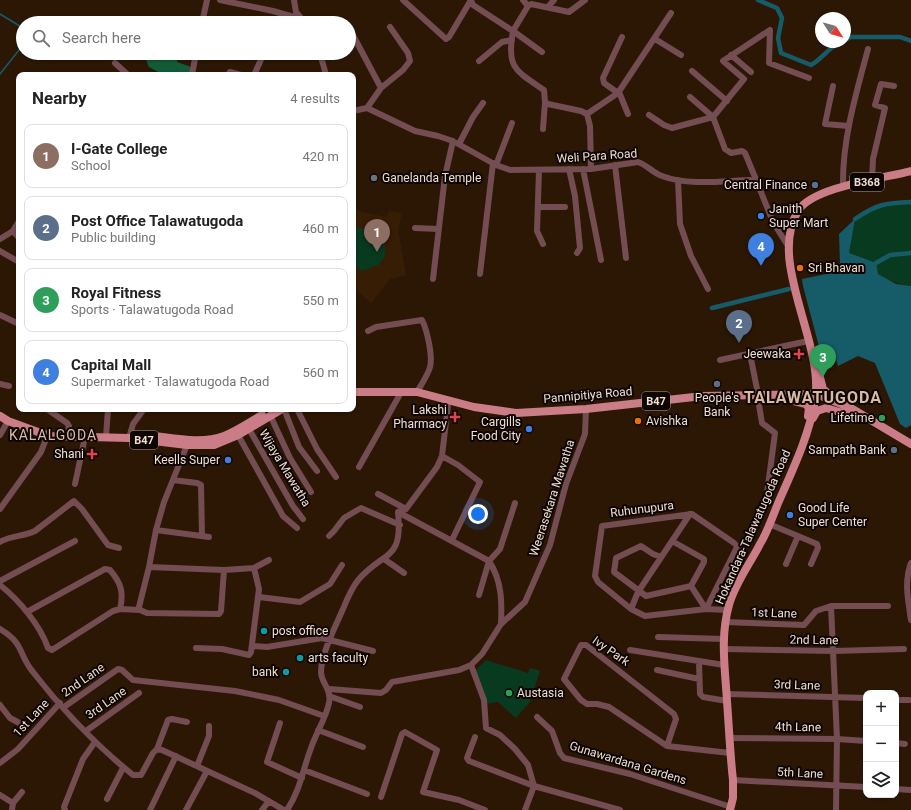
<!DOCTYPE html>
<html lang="en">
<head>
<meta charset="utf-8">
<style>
  :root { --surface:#fff; --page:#f2f2f2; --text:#222; --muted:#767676; --line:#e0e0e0; --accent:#855368 }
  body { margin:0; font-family:Roboto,sans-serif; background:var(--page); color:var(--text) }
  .controls { position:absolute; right:12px; bottom:12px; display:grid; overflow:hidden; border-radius:8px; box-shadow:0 1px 3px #0004 }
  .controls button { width:36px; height:36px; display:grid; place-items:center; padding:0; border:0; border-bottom:1px solid var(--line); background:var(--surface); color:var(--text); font:20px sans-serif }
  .compass { position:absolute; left:815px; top:12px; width:36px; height:36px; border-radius:50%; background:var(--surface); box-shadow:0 1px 3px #0004; rotate:126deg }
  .you { position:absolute; left:478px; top:514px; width:14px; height:14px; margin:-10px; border:3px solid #fff; border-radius:50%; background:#1a73e8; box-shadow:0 0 0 6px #1a73e833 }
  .badge { display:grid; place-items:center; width:26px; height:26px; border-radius:50%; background:var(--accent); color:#fff; font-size:13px; font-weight:700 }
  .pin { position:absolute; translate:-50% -33px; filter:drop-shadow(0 1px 2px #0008) }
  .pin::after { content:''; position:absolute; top:21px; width:14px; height:12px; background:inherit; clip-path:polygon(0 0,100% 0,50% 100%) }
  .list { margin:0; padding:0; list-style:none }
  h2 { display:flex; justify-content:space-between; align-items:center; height:52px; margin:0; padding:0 16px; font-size:17px }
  h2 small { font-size:13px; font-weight:400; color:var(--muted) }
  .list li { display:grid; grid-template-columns:26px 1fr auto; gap:12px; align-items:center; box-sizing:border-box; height:64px; margin:0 8px 8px; padding:0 8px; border:1px solid var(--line); border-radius:8px }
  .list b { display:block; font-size:15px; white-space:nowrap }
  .list p { margin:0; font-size:13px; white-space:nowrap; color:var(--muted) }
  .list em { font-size:13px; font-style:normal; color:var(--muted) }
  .icon { flex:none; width:22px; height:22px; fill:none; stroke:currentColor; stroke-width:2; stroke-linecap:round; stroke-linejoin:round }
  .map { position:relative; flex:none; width:911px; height:810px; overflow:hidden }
  .search { position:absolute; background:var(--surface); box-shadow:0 1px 3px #0004; left:16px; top:16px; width:340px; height:44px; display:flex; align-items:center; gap:10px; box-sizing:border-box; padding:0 14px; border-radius:22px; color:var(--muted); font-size:15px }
  .panel { position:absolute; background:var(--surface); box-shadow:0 1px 3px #0004; left:16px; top:72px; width:340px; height:340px; border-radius:8px }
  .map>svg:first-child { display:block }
</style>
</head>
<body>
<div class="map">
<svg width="911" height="810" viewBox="0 0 911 810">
  <rect width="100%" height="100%" fill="#2c1705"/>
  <path fill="#381d05" d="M353,210L387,217L389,211L402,213L398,229L406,275L390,279L371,303L353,287Z"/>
  <path fill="#083a20" d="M911,202V286C884,283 869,268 848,253L855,219C877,204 885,203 911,202Z
    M353,227L384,233L385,256L378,265L362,271L353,264Z
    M486,660L528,673L530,668L540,671L530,702L516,718L498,702L486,704L474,672Z"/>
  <path fill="#135a36" d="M143,53H178L177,62L194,68L192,75H160V73L149,67Z"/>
  <path fill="#155c68" d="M855,219L849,253L876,263L878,274L896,284L911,286V425L906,428L900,424L875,363L858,356L838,366L834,352L821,354L803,286L802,279L836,272L840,263L839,234Z"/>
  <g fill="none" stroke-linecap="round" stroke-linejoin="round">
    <path stroke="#155c68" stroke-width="1.5" d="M0,14L23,28
      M0,74L23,45"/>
    <path stroke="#155c68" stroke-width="4.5" d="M758,0L777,8L782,18L778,38L781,53L811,65C822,59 829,47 841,42
      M845,40L851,37H900L911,41
      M855,219C877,204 885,203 911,202
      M876,263L890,255L911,253
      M712,308L789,289"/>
    <path stroke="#734d52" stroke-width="6" d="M220,0L273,11L301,19
      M294,0L296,12L305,23
      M403,0L446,39L449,37L471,0
      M471,0L473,5L513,31C506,68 516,71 544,90L545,102L548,104L581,111L587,114L590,126L591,169
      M523,0L528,6
      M548,7L554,0
      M202,23L207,0
      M354,37L381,88
      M655,39L681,55
      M542,52L513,31L528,6L531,4L569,12L585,0
      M320,53L326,75
      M731,55L751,72
      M479,61L502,42L512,40
      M115,63L128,75
      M692,71L727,101
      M192,75L196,53
      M228,75L230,72L241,75
      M254,75L264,53
      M833,86L825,124L849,126
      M619,92L628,114
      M618,93L604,83L603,78L622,37
      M690,97L713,117L725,149L731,153L742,151L745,153L757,182
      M367,108L381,88L403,70L410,61L408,53L390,27
      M353,111L367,108L415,131L438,136L453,141L496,165L510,170L591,169L638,162C647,165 653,173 662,176C688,186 722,181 749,180L757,182L773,222L788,246
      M587,114L618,93L671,13
      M649,115L664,125L672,128L713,117L744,79L723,61L770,30L769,63L809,78
      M543,129L545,102
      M459,144L473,117L483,103
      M496,165L512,123
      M615,165L626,258
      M569,169L575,196L580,248L577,253
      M583,169L601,260
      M539,170L537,231L543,244
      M678,180L680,224L691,256L708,289
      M872,181L873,159L885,108L875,105L881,84L894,86
      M843,187C842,140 856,94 868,49
      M538,207H565
      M415,228L438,229
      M13,231L19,238
      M0,239L13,231L19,221
      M0,251L19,262
      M480,274L493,163
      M433,279L445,176L453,141
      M0,315L19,324
      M368,331L376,327L422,320C427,330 433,356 430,367C428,375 421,385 417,392
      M750,354L758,394
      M720,360L808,341
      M0,384L9,386
      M758,399L762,423L775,433L766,501
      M47,409L67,423L69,426L68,432
      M284,409L299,447L317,471
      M297,409L317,449L336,477
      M270,415L290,458L311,492
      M249,429L293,506L303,519
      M0,435L8,421
      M238,435L283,516L297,528
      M106,437L108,409
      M129,438L133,424L144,409
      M442,456L458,465L480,482L452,540
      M359,467L399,396
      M173,480L197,483L201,485L202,536
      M75,484L85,437
      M378,494L406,509
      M0,509L41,452L49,431
      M398,512L489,561C502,581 502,602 501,624
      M769,524L817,544L818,548L811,564
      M156,530L209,537
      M329,536L334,531L344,518L361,508L400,525
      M672,541L704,559V562L691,586
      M0,542C12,535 22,537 35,531L74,501L82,509L108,545L119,548
      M661,557L653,554L641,546L616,558L614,572L646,596L691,586
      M384,559L404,573
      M911,563C904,581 908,601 911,620
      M786,564L798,536
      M149,567L224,570L221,611L219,614L147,613L140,610L139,607L149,567L156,530L164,502L187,445
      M224,570L254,568L269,560
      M0,581L75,541
      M0,585C19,600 40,625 48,648L52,650L113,611L120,609L140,610
      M691,586L706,609
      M479,595L489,561L500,549L515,503
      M259,597L300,602L330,584L342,565
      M831,606L837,739L836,810
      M631,609L638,592L690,514
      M706,609L736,549L737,546L734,543L692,514L602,526L595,576L598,582L631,609L645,616L706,609L728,610
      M27,612L105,569L110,570C121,583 124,592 120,609
      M725,622L804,625L816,611L831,606H888
      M0,629C25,644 18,654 33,672C61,708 97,746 133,775H141L153,753L157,749L162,750L255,793L284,810
      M658,637L723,639
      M253,646L267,647L322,638L373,651
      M196,648L222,649L249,655L251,652L259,589L254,568
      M723,649L833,651L904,649
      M630,650L724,665
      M699,662L700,694L703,697L727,701
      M471,665L484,700L486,728L500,735L515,749L528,765L534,786L525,810
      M657,670L699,679
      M329,689L381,693L386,690L392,682L459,670L471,665L482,654L501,624L525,602L550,545L566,484L585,434L586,409
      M727,694L866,698
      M329,696L360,707
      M896,700H909
      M0,705L10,718L23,725
      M64,707L118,669L122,670L133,680L235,691L279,700L324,716
      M537,717L552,731L560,753L564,758L630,774L731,807
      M280,723L267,762L302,778
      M318,730L363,747
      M86,731L139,693
      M475,737L467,758L469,761L534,786L620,810
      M729,738L837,739L866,741
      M896,743L905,744
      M667,746L676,719L674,714L586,645H581L564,679L581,700L587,704H597L609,707L667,746L730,753
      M157,749L168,720L172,719L187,722
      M0,763L18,749L60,703
      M197,766L209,736V726
      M304,770L367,794
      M733,780L866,787
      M896,789L910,790
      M0,795L13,803
      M381,797L402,734L405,732L437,750L423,792L459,800L485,810
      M107,799L123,768
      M12,810L13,803L22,792
      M65,810L64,807L83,759L95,742
      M150,810L176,756
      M186,810L207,771
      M262,810L269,801
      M287,810C300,791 303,769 311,748C316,733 326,718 329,703C332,689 321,683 321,672C321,654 336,625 343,609C347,599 352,587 359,579C385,550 403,561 398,512L406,509L437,467L442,456L448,405"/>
    <path stroke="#cb7d87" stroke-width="8" d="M818,370L823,389L833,397
      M353,392H417L474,407L516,413L586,409L703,396L816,394L849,407L911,444
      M786,399L806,404L809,408L808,416
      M0,416L8,421L49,436L129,438L187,445H214L238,435L282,409
      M813,418L817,411L826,408L853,416
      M146,435C170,437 200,445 224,436C237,431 250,422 262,415
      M730,810L733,798V780C730,754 729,727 727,701C725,668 720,637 729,605C735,583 750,564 760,544C768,531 773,515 779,501C793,469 809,436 815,400C825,344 767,262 798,211C812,187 884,178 911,171"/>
  </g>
  <circle fill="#6b7280" stroke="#0e0502" stroke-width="1.5" cx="374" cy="178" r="4"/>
  <g fill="#5c6f8a" stroke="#0e0502" stroke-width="1.5">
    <circle cx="815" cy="185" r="4"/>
    <circle cx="717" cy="384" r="4"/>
    <circle cx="894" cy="450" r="4"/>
  </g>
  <g fill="#3f7fe0" stroke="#0e0502" stroke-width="1.5">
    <circle cx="761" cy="216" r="4"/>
    <circle cx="529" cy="429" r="4"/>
    <circle cx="228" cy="460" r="4"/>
    <circle cx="790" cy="515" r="4"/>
  </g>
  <g fill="#e8710a" stroke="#0e0502" stroke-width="1.5">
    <circle cx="800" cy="268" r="4"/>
    <circle cx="638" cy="421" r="4"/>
  </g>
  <g fill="#e0444e" stroke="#0e0502" stroke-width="1.5">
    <path d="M797 348h4v4h4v4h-4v4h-4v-4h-4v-4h4z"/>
    <path d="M453 411h4v4h4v4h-4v4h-4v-4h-4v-4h4z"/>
    <path d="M90 448h4v4h4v4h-4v4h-4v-4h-4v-4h4z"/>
  </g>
  <g fill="#2e9e5b" stroke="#0e0502" stroke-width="1.5">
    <circle cx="882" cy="418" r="4"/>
    <circle cx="509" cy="693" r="4"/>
  </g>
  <g fill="#0f9aa8" stroke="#0e0502" stroke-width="1.5">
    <circle cx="264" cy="631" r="4"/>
    <circle cx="300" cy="658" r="4"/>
    <circle cx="286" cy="672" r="4"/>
  </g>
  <g text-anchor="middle" stroke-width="4" stroke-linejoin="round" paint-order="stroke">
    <g fill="#0e0502" stroke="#aa9d94" stroke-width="1">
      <rect x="850" y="173" width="34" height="18" rx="3"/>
      <rect x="642" y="392" width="28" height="18" rx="3"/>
      <rect x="130" y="431" width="28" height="18" rx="3"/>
    </g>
    <g font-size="11" font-weight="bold" fill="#edded3">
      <text x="867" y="186">B368</text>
      <text x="656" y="405">B47</text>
      <text x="144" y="444">B47</text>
    </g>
    <g font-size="12" fill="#edded3" stroke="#0e0502">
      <text transform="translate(597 156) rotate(-4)" y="4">Weli Para Road</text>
      <text transform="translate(588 395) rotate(-5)" y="4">Pannipitiya Road</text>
      <text transform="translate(285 468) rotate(59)" y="4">Wijaya Mawatha</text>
      <text transform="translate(552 498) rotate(-72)" y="4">Weerasekara Mawatha</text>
      <text transform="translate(642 509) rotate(-7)" y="4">Ruhunupura</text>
      <text transform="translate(753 527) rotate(-66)" y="4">Hokandara-Talawatugoda Road</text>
      <text transform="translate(774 613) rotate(2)" y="4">1st Lane</text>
      <text transform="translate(814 640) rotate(1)" y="4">2nd Lane</text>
      <text transform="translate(611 651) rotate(35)" y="4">Ivy Park</text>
      <text transform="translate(83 680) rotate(-35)" y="4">2nd Lane</text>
      <text transform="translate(797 685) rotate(2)" y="4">3rd Lane</text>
      <text transform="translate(106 703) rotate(-35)" y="4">3rd Lane</text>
      <text transform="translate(31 718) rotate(-47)" y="4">1st Lane</text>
      <text transform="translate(798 727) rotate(1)" y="4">4th Lane</text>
      <text transform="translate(628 763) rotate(17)" y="4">Gunawardana Gardens</text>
      <text transform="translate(800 773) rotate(3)" y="4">5th Lane</text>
    </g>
    <g font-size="12" fill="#edded3" stroke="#0e0502" text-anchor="end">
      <text x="382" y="182" text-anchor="start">Ganelanda Temple</text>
      <text x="807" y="189">Central Finance</text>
      <text x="769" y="213" text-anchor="start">Janith<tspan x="769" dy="14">Super Mart</tspan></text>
      <text x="808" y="272" text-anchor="start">Sri Bhavan</text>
      <text x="791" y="358">Jeewaka</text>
      <text x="717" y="402" text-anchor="middle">People's<tspan x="717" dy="14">Bank</tspan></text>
      <text x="447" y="414">Lakshi<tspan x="447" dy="14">Pharmacy</tspan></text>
      <text x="874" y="422">Lifetime</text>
      <text x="646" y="425" text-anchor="start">Avishka</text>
      <text x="521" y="426">Cargills<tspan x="521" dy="14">Food City</tspan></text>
      <text x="886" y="454">Sampath Bank</text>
      <text x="84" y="458">Shani</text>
      <text x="220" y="464">Keells Super</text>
      <text x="798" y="512" text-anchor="start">Good Life<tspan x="798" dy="14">Super Center</tspan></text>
      <text x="272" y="635" text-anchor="start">post office</text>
      <text x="308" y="662" text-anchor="start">arts faculty</text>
      <text x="278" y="676">bank</text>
      <text x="517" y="697" text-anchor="start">Austasia</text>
    </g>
    <g font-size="14" letter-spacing="1" fill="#d9bba5" stroke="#0e0502">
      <text x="53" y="440">KALALGODA</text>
    </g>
    <g font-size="16" font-weight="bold" letter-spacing="1" fill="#d9bba5" stroke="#0e0502">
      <text x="813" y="403">TALAWATUGODA</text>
    </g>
  </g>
</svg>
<div class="controls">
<button>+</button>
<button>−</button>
<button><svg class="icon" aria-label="layers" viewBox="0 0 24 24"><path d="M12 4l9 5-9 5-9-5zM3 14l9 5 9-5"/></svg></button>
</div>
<svg class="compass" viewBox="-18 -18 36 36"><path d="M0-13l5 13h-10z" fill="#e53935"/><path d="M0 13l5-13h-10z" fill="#767676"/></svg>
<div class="you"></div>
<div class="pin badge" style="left:377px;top:252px;background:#8d6e63">1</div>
<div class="pin badge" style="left:739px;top:343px;background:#5c6f8a">2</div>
<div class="pin badge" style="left:823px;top:377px;background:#2e9e5b">3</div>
<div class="pin badge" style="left:761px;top:266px;background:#3f7fe0">4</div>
<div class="search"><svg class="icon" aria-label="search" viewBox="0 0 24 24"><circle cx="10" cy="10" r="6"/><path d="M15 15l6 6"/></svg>Search here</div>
<section class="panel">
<h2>Nearby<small>4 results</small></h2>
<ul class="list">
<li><span class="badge" style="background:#8d6e63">1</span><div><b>I-Gate College</b><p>School</p></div><em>420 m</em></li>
<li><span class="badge" style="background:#5c6f8a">2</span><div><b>Post Office Talawatugoda</b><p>Public building</p></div><em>460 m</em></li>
<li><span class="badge" style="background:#2e9e5b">3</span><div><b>Royal Fitness</b><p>Sports · Talawatugoda Road</p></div><em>550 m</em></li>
<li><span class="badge" style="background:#3f7fe0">4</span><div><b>Capital Mall</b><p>Supermarket · Talawatugoda Road</p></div><em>560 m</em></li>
</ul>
</section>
</div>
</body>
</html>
